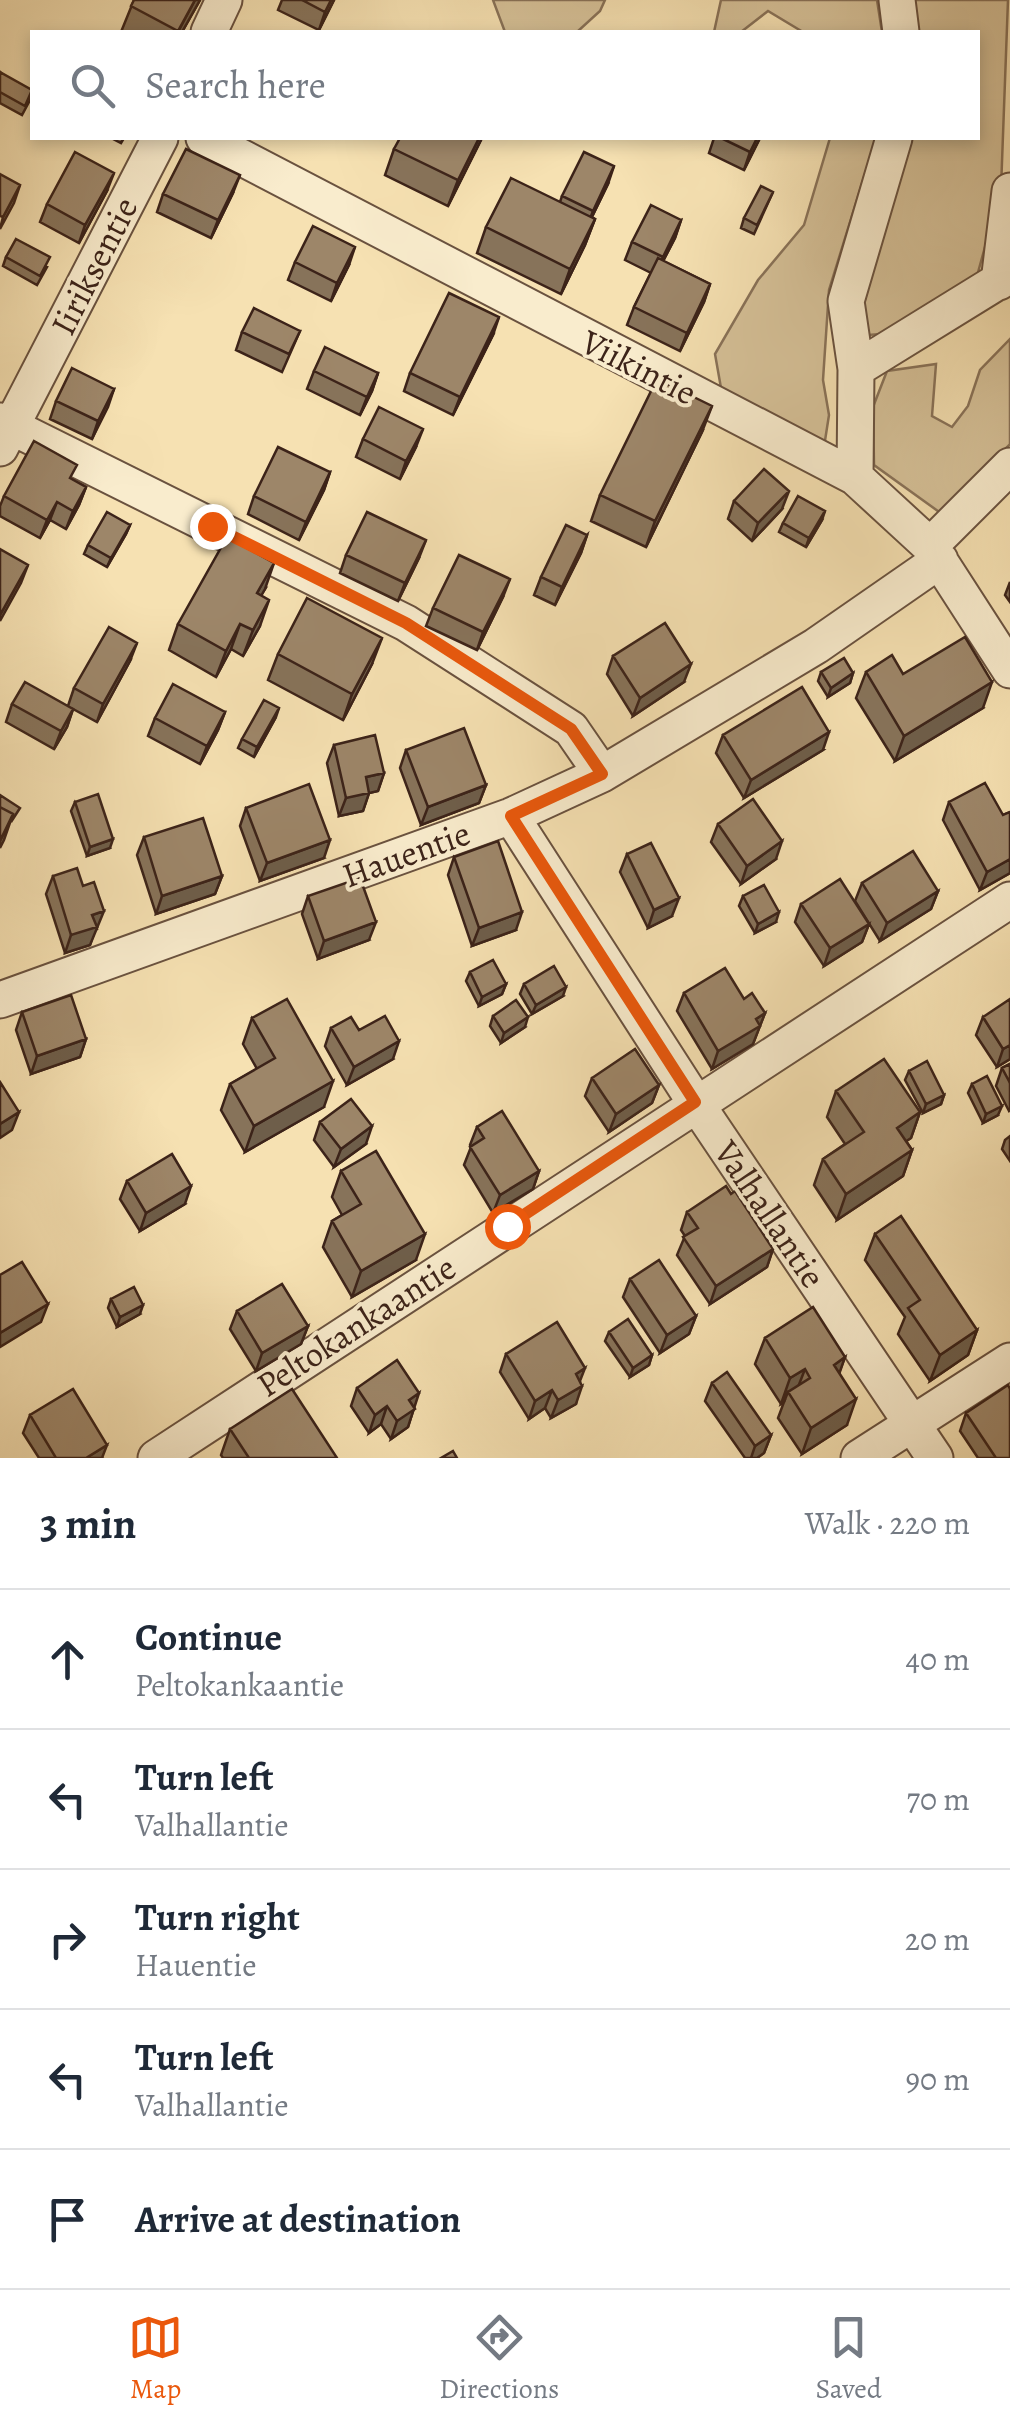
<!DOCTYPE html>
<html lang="en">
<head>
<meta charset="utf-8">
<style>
  :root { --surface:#fff; --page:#f2f2f3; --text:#1f2937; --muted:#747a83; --line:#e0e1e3; --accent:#ea580c }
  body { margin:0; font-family:Alegreya,serif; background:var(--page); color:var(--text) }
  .stop { position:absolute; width:30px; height:30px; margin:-22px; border:8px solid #ea580c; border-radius:50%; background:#fff }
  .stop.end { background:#ea580c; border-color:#fff; box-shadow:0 2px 10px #0008 }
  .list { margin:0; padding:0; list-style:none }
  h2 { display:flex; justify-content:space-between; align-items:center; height:130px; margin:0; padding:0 40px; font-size:42px }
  h2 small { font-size:32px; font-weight:400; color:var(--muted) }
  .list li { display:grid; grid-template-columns:65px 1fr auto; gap:30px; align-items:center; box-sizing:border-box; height:140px; padding:0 40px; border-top:2px solid var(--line) }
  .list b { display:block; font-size:38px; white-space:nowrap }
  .list p { margin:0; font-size:32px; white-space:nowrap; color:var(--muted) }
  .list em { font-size:32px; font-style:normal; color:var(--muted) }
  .icon { flex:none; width:55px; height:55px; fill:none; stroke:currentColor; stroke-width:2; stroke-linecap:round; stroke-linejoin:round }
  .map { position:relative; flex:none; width:1010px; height:1458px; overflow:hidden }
  .search { position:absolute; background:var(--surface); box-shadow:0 5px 15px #0003; left:30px; right:30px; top:30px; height:110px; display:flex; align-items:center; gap:25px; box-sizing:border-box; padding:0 35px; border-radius:0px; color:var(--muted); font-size:38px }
  .sheet { height:830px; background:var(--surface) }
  nav { display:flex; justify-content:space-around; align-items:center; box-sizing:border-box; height:140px; border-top:2px solid var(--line); background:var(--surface); font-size:28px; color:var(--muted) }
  nav a { display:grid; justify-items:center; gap:5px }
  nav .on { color:var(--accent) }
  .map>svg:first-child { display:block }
</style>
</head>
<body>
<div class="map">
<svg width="1010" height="1458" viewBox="0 0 1010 1458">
  <rect width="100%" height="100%" fill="#f6e1b2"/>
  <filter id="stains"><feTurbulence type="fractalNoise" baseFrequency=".002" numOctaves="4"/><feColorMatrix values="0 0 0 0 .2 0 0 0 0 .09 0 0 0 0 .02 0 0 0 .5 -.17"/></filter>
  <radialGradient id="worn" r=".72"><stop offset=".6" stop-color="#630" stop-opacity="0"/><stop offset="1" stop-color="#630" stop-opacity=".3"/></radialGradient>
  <path fill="#d6c198" stroke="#897258" stroke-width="2.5" d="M493,0H605L600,11L577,32H505Z
    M721,0H877L882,32H803L768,11L741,32H714Z
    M909,0H1008L1001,189L977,276L881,334L868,335L861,315L907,138H978V32H916Z
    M830,138H876L829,290L823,380L829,415L824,447L721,388L715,354L758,280L804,225Z
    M1010,339V444L942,514L874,465L873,407L887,371L936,364L932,416L952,427L968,406L980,370Z"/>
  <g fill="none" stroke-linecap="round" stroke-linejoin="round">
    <g stroke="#6a523f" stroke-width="39">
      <path id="minor" d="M897,0L901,32
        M209,32L224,0
        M204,138L855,477L930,546L1010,670
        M999,282L1010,191
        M856,369L1010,274
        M0,421L406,623L571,729L602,774
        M0,448L160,138
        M855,477L856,369L846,301L894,138
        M930,546L1010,466
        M511,816L695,1102L935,1458
        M0,1000L511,816L602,774L816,646L940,560
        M156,1458L1010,900
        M859,1458L1010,1361"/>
    </g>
    <use href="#minor" stroke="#f9eccd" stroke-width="35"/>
  </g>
  <path fill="#87735a" stroke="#3c2319" stroke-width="2.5" d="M134,0H200L182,32H121Z
    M282,0H334L319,30L278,10Z
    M0,72L30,100L22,115L0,103Z
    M111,138H124L121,143Z
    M482,138L448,206L385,175L394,149Z
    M714,138H760L744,170L709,153Z
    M608,184L592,217L595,219L585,245L561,294L477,253L486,227L560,202L562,196Z
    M107,191L79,243L40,222L47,204Z
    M773,192L754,234L741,228L744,218Z
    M233,193L211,238L157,212L163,194Z
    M681,220L675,238L663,261L710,284L704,302L680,351L627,325L634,307L651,273L625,260L632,242Z
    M6,257L47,267L37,285L3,266Z
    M295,262L349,265L331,301L288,280Z
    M300,331L282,372L236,350L242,332Z
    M493,335L453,415L404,391L410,373Z
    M314,371L378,373L372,391L360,415L307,389Z
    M114,389L92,439L50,419L56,401Z
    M702,432L646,547L591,521L600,495Z
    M363,439L416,447L400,479L356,457Z
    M330,472L324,490L299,540L248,514L254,496Z
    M72,480L86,487L79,505L66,529L50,520L40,538L0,516V506L4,496Z
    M734,501L782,509L752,541L728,519Z
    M822,520L806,547L779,532L783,523Z
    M130,525L126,534L107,567L84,554L88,545Z
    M587,535L581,553L555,605L534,595L541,577Z
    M346,555L419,558L398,601L340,573Z
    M1010,582V602L1005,595Z
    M265,589L261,595L260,626L243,656L231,649L216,677L169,650L178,624Z
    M503,597L477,650L426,626L433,608Z
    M278,654L372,664L343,720L268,680Z
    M613,656L684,682L633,716L607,674Z
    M130,661L97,722L73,709L67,727L54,749L6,722L12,704L68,706L74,688Z
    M821,672L853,673L850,683L828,697L818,681Z
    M866,672L903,674L983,708L895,761L856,698Z
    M225,712L218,730L200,764L148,736L155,718Z
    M276,717L254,757L238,748L242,739Z
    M723,735L823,750L744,798L716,753Z
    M334,745L384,773L378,791L369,793L363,811L339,816L327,763Z
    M406,750L486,785L479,803L421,825L400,768Z
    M75,802L110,848L87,856L71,811Z
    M949,802L1003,815L1010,812V873L980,890L943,820Z
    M246,808L324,858L260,881L240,826Z
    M718,824L776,859L741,884L711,842Z
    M144,837L222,876L215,894L156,914L137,855Z
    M627,854L672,916L648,928L620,872Z
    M454,857L516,930L472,946L448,875Z
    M53,876L83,886L97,929L95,930L90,945L65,953L46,894Z
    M862,883L938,891L931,909L880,941L855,901Z
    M308,896L369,940L318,959L302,914Z
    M743,896L776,922L755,933L739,906Z
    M801,904L869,924L862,942L824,966L795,922Z
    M470,972L506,984L502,994L479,1006L466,981Z
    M524,984L563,996L532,1014L520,994Z
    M684,993L765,1013L753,1044L712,1069L677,1011Z
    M22,1012L86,1039L80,1057L31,1074L16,1030Z
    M493,1016L525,1027L501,1043L490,1026Z
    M983,1017L1010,1059L997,1067L976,1035Z
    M252,1018L324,1107L245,1152L221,1110L230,1084L257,1069L243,1044Z
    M331,1028L393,1059L347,1085L325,1046Z
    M1010,1064V1110L1009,1111L996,1086L1002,1068Z
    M909,1071L944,1095L941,1104L923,1113L905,1080Z
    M592,1078L659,1085L652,1103L609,1132L585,1096Z
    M972,1084L998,1115L983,1123L968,1093Z
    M836,1091L920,1112L911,1138L906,1141L912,1150L903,1176L837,1220L814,1185L823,1159L845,1144L827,1117Z
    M320,1122L366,1144L334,1167L314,1140Z
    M477,1127L539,1171L533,1189L493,1213L464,1165L471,1147L470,1145Z
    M1010,1136V1161L1002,1149L1005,1140Z
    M341,1171L416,1260L352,1297L323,1247L332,1221L342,1215L332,1197Z
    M127,1181L185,1204L140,1231L120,1199Z
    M687,1212L773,1249L767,1267L710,1304L677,1255L685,1236L681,1230Z
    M875,1234L977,1330L968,1355L930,1381L898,1334L905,1317L865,1260Z
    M630,1279L696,1316L689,1334L660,1353L623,1297Z
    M111,1299L140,1314L117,1327L108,1308Z
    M237,1311L308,1326L301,1344L256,1371L230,1329Z
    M609,1332L652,1355L649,1365L630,1377L605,1341Z
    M765,1338L845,1357L839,1373L847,1425L802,1454L778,1418L784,1402L781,1404L755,1364Z
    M506,1354L580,1382L576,1404L551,1418L545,1408L529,1419L500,1372Z
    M712,1383L771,1435L764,1453L757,1458H745L705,1401Z
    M357,1388L414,1408L408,1427L391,1439L381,1424L369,1433L351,1406Z
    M966,1413L1010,1458H978L960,1431Z
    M30,1415L102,1458H39L23,1433Z
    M230,1429L337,1458H223L221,1455Z"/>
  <path fill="#6e5e4a" stroke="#3c2319" stroke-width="2.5" d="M195,0H200L182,32H178Z
    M331,0H334L319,30L325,12Z
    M479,138H482L448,206L458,180Z
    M757,138H760L744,170L750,152Z
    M614,166L608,184L586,229L593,211Z
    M114,173L107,191L79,243L85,225Z
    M240,175L233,193L211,238L218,220Z
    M20,185L14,203L0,229L3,217Z
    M595,219L585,245L561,294L570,269Z
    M681,220L675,238L656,275L663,257Z
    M355,247L349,265L331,301L337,283Z
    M710,284L704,302L680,351L687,333Z
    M499,317L493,335L453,415L460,397Z
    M378,373L372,391L360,415L367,397Z
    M114,389L108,407L92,439L98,421Z
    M712,406L702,432L646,547L655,521Z
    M423,429L416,447L400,479L406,461Z
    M330,472L324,490L299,540L306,522Z
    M86,487L79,505L66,529L73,511Z
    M789,491L782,509L752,541L758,523Z
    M57,502L50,520L40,538L47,520Z
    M825,511L822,520L806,547L809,538Z
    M130,525L126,534L107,567L111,558Z
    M587,535L581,553L555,605L562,587Z
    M426,540L419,558L398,601L405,583Z
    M274,563L265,589L248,619L257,593Z
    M28,565L21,583L0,621V615Z
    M510,579L503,597L477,650L483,632Z
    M269,600L260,626L243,656L253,630Z
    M240,624L231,649L216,677L226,651Z
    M382,638L372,664L343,720L352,694Z
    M137,643L130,661L97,722L103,704Z
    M691,664L684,682L633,716L640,698Z
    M853,673L850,683L828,697L831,688Z
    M992,682L983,708L895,761L904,736Z
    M279,708L276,717L254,757L257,747Z
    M73,709L67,727L54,749L61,731Z
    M225,712L218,730L200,764L207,746Z
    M829,732L823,750L744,798L751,780Z
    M384,773L378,791L369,793L363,811L339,816L346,798L366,777Z
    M486,785L479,803L421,825L428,807Z
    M13,814L4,840L0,848V841Z
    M113,839L110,848L87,856L90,847Z
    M330,840L324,858L260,881L267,863Z
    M782,841L776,859L741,884L747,866Z
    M1010,859V873L980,890L987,872Z
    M222,876L215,894L156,914L162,896Z
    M938,891L931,909L880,941L887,923Z
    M679,898L672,916L648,928L654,910Z
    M104,911L90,945L65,953L71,935L92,915Z
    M522,912L516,930L472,946L479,928Z
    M779,912L776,922L755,933L758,924Z
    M376,922L369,940L318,959L324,941Z
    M869,924L862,942L824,966L830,948Z
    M506,984L502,994L479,1006L482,997Z
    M566,987L563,996L532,1014L536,1005Z
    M765,1013L753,1044L712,1069L718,1051L756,1019Z
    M528,1017L525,1027L501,1043L504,1033Z
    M86,1039L80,1057L31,1074L37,1056Z
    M399,1041L393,1059L347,1085L354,1067Z
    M1010,1045V1059L997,1067L1003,1049Z
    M333,1081L324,1107L245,1152L254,1126Z
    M659,1085L652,1103L609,1132L616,1114Z
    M944,1095L941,1104L923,1113L926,1104Z
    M1002,1106L998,1115L983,1123L986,1114Z
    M19,1112L12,1130L0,1138V1124Z
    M920,1112L911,1138L888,1154L897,1128Z
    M372,1126L366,1144L334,1167L341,1149Z
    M912,1150L903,1176L837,1220L846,1194Z
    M539,1171L533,1189L493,1213L500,1195Z
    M191,1186L185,1204L140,1231L146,1213Z
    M425,1234L416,1260L352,1297L361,1271Z
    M773,1249L767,1267L710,1304L716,1286Z
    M48,1304L41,1322L0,1347V1333Z
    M143,1305L140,1314L117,1327L120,1317Z
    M696,1316L689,1334L660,1353L667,1335Z
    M308,1326L301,1344L256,1371L262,1353Z
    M977,1330L968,1355L930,1381L940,1355Z
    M652,1355L649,1365L630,1377L633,1368Z
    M845,1357L836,1383L834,1365Z
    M585,1368L578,1386L576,1374Z
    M805,1369L795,1395L788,1392L784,1402L781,1404L790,1378Z
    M582,1386L576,1404L551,1418L558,1400Z
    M552,1390L545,1408L529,1419L535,1401Z
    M419,1393L408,1427L391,1439L397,1421L409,1400Z
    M856,1399L847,1425L802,1454L811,1428Z
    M387,1406L381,1424L369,1433L375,1415Z
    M771,1435L764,1453L757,1458H751L755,1446Z
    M107,1445L102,1458H86Z"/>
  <path fill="#9d8669" stroke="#3c2319" stroke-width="2.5" d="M134,0H195L178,31L131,6Z
    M302,0H331L325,12Z
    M0,72L32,90L25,106L0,92Z
    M400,138H479L458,180L394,149Z
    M721,138H757L750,152Z
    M186,149L240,175L218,220L163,194Z
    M75,152L114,173L85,225L47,204Z
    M584,152L614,166L593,211L562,196Z
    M0,174L20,185L3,217L0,216Z
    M511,178L595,219L570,269L486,227Z
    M761,186L773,192L757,225L744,218Z
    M651,205L681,220L663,257L632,242Z
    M313,226L355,247L337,283L295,262Z
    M16,239L50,257L40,276L6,257Z
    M658,258L710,284L687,333L634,307Z
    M449,293L499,317L460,397L410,373Z
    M254,308L300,331L289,354L242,332Z
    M325,347L378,373L367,397L314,371Z
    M72,368L114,389L98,421L56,401Z
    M657,379L712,406L655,521L600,495Z
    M379,407L423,429L406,461L363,439Z
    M34,441L77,465L70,478L86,487L73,511L57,502L47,520L4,496Z
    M278,447L330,472L306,522L254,496Z
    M764,469L789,491L758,523L734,501Z
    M798,496L825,511L809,538L783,523Z
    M107,512L130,525L111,558L88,545Z
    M367,512L426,540L405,583L346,555Z
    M566,525L587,535L562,587L541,577Z
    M227,537L274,563L257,593L269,600L253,630L240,624L226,651L178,624Z
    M0,549L28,565L0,615Z
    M459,555L510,579L483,632L433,608Z
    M307,598L382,638L352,694L278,654Z
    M665,623L691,664L640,698L613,656Z
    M109,627L137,643L103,704L74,688Z
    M965,637L992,682L904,736L866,672L892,655L903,674Z
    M844,658L853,673L831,688L821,672Z
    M25,682L73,709L61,731L12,704Z
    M173,684L225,712L207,746L155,718Z
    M802,687L829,732L751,780L723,735Z
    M264,700L279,708L257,747L242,739Z
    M464,728L486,785L428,807L406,750Z
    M375,735L384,773L366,777L369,793L346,798L334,745Z
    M985,783L1003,815L1010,812V859L987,872L949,802Z
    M309,784L330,840L267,863L246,808Z
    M98,794L113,839L90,847L75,802Z
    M0,795L20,808L11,822L13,814L0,807Z
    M753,799L782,841L747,866L718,824Z
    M0,807L13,814L0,841Z
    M203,818L222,876L162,896L144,837Z
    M498,841L522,912L479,928L454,857Z
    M651,843L679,898L654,910L627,854Z
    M913,851L938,891L887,923L862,883Z
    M77,868L83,886L94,882L104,911L92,915L97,927L71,935L53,876Z
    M360,878L376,922L324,941L308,896Z
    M840,879L869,924L830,948L801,904Z
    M764,885L779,912L758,924L743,896Z
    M493,960L506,984L482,997L470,972Z
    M554,966L566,987L536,1005L524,984Z
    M725,968L744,999L752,993L765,1013L756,1019L760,1026L718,1051L684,993Z
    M71,995L86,1039L37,1056L22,1012Z
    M287,999L333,1081L254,1126L230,1084L275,1058L252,1018Z
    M1010,999V1045L1003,1049L983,1017Z
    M516,1000L528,1017L504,1033L493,1016Z
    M385,1016L399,1041L354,1067L331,1028L351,1017L359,1030Z
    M635,1049L659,1085L616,1114L592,1078Z
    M884,1059L920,1112L897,1128L912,1150L846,1194L823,1159L864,1132L836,1091Z
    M927,1061L944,1095L926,1104L909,1071Z
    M1010,1064V1083L1002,1068Z
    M987,1076L1002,1106L986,1114L972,1084Z
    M0,1082L19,1112L0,1124Z
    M351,1099L372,1126L341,1149L320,1122Z
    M502,1111L539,1171L500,1195L470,1147L484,1138L477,1127Z
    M376,1151L425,1234L361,1271L332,1221L361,1204L341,1171Z
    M172,1154L191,1186L146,1213L127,1181Z
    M726,1186L731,1194L735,1191L773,1249L716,1286L683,1237L698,1228L687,1212Z
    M901,1216L977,1330L940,1355L908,1308L920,1300L875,1234Z
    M659,1260L696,1316L667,1335L630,1279Z
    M22,1262L48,1304L0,1333V1275Z
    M282,1284L308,1326L262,1353L237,1311Z
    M134,1287L143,1305L120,1317L111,1299Z
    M813,1307L845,1357L834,1365L856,1399L811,1428L788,1392L810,1378L805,1369L790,1378L765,1338Z
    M628,1319L652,1355L633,1368L609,1332Z
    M557,1322L585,1368L576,1374L582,1386L558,1400L552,1390L535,1401L506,1354Z
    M397,1360L419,1393L409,1400L415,1409L397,1421L387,1406L375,1415L357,1388Z
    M727,1372L771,1435L755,1446L712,1383Z
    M1008,1385L1010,1389V1458H996L966,1413Z
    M73,1389L107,1445L86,1458H56L30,1415Z
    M292,1389L337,1458H249L230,1429Z
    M453,1451L457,1458H441Z"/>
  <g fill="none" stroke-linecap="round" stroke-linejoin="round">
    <path stroke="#ea580c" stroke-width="12" d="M212,526L406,623L571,729L602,774L511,816L695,1102L507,1226"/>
  </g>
  <g text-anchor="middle" stroke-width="8" stroke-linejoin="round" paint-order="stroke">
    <g font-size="35" fill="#3c2319" stroke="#f9eccd">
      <text transform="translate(94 266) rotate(-63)" y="12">Iiriksentie</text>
      <text transform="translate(639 367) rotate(27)" y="12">Viikintie</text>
      <text transform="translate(406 854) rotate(-20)" y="12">Hauentie</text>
      <text transform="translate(770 1214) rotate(56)" y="12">Valhallantie</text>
      <text transform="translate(356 1326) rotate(-33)" y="12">Peltokankaantie</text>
    </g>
  </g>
  <rect width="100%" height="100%" filter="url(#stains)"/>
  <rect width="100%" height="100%" fill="url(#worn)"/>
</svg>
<div class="stop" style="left:507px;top:1226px"></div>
<div class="stop end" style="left:212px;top:526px"></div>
<div class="search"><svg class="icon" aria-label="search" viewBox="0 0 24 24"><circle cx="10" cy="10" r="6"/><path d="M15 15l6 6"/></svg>Search here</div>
</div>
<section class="sheet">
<h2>3 min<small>Walk · 220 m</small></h2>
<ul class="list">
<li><svg class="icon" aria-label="ahead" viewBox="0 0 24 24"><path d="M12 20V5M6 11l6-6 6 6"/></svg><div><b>Continue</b><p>Peltokankaantie</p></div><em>40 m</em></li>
<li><svg class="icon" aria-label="left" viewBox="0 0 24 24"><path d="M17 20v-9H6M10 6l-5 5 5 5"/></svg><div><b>Turn left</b><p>Valhallantie</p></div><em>70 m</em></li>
<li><svg class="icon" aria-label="right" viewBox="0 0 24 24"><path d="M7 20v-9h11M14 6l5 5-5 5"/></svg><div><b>Turn right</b><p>Hauentie</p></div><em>20 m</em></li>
<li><svg class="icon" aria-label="left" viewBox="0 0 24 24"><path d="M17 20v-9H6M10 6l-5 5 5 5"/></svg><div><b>Turn left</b><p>Valhallantie</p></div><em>90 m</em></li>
<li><svg class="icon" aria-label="arrive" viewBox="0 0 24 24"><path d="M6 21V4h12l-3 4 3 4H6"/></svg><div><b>Arrive at destination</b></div></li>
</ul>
</section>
<nav>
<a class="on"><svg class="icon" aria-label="map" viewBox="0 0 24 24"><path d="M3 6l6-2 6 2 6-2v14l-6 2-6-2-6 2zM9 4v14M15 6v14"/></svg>Map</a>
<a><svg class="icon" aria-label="directions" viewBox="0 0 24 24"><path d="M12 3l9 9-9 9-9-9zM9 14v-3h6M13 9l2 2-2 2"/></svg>Directions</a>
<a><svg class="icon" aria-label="saved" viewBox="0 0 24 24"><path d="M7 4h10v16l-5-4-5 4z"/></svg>Saved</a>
</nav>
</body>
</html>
